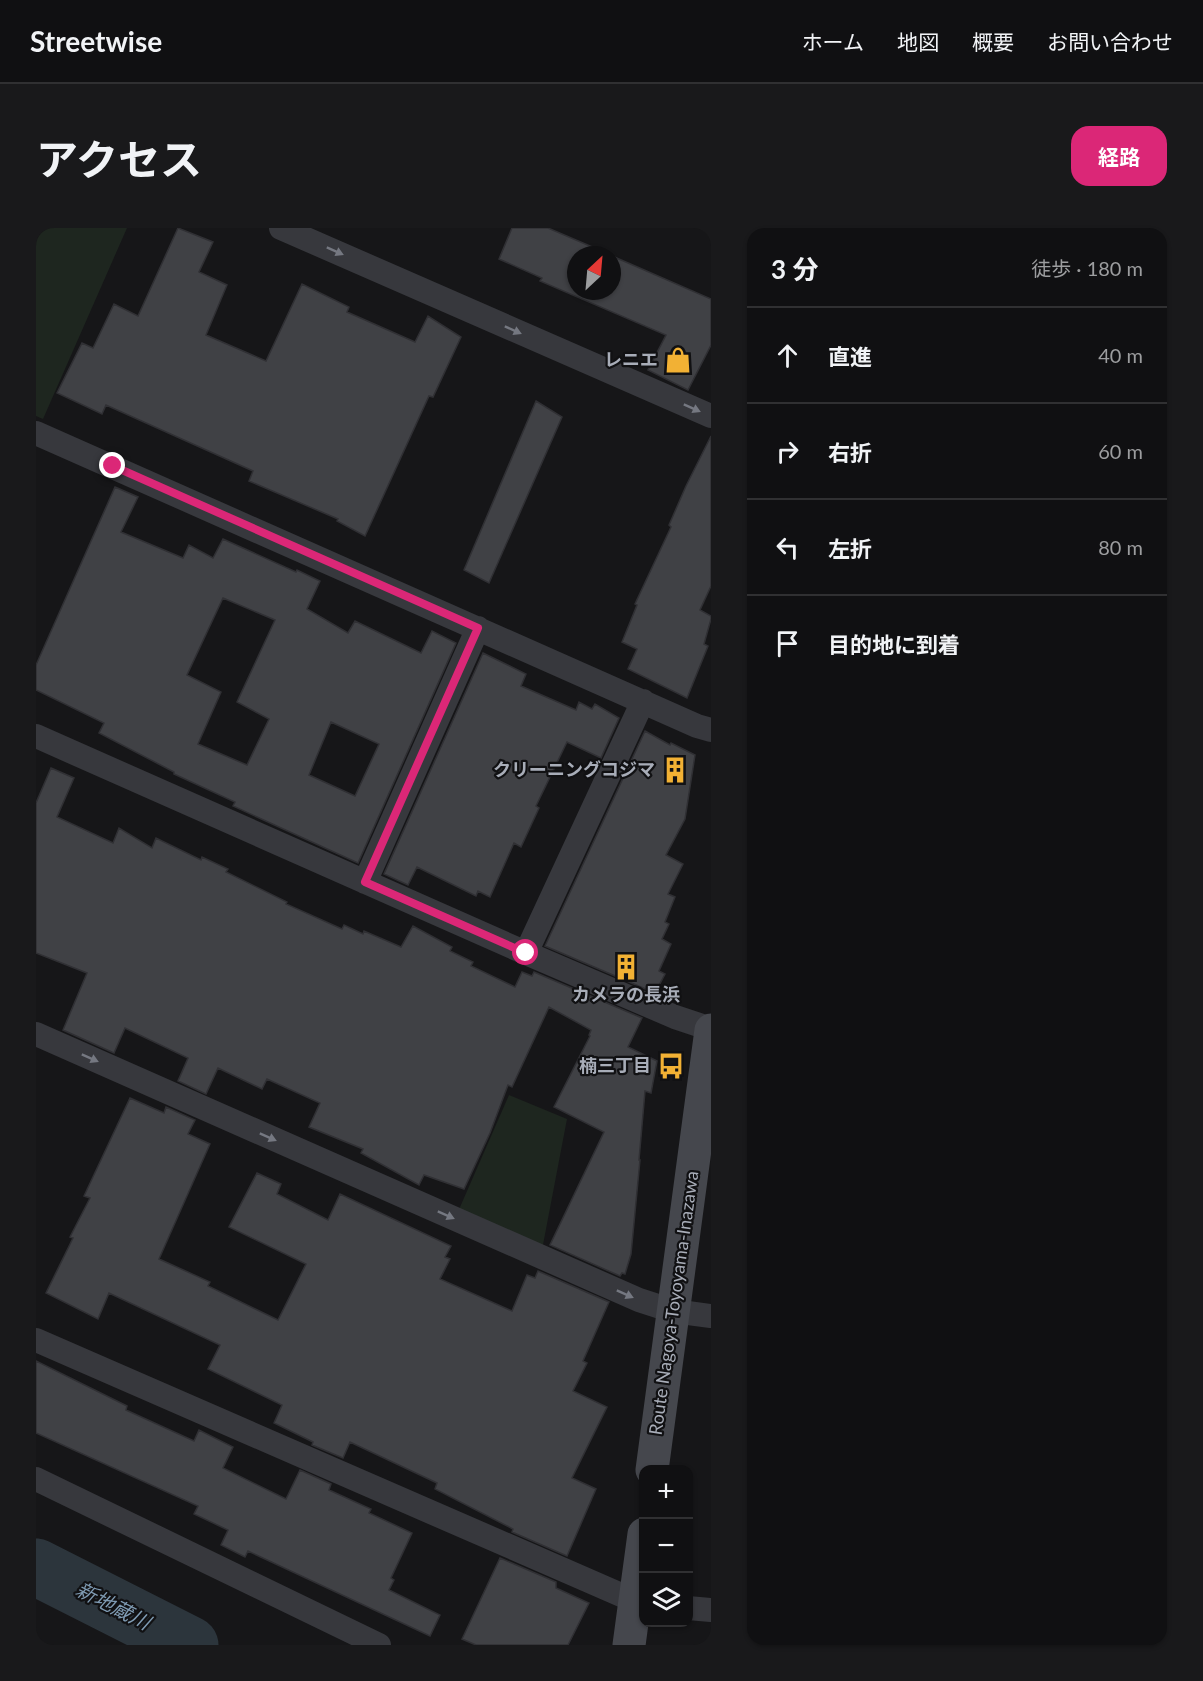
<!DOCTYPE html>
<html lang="ja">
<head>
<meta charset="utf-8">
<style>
  :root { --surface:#101012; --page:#19191b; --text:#f1f3f6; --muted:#9c9d9f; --line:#303032; --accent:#db2777 }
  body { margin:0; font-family:Lato,"Noto Sans JP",sans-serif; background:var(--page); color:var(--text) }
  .controls { position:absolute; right:18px; bottom:18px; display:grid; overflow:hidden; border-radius:12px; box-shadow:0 2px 4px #0004 }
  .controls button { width:54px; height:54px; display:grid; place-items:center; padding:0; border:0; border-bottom:2px solid var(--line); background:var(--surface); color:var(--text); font:30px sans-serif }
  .compass { position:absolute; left:531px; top:18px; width:54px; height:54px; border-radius:50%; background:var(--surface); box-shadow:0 2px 4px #0004; rotate:26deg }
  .stop { position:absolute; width:18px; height:18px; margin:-14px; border:4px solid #db2777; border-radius:50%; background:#fff }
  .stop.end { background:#db2777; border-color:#fff; box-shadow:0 2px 6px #0008 }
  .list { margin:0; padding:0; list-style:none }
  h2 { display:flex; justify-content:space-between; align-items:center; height:78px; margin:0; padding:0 24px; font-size:26px }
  h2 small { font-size:20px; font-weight:400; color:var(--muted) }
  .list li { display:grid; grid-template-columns:39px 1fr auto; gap:18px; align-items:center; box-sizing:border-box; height:96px; padding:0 24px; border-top:2px solid var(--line) }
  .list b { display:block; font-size:22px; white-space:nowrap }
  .list em { font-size:20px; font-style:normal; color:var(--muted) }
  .icon { flex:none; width:33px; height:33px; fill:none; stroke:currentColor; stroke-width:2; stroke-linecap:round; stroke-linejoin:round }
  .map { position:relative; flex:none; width:675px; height:1417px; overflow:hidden; border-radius:18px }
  header { display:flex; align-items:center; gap:36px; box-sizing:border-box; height:84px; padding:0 30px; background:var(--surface); border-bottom:2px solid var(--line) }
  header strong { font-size:28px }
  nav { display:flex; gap:33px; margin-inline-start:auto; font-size:21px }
  .intro { display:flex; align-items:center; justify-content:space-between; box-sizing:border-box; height:144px; padding:0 36px }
  h1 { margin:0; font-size:42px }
  .button { padding:15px 27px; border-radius:18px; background:var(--accent); color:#fff; font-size:21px; font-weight:700 }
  main { display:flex; gap:36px; padding:0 36px }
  aside { flex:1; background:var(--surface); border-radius:18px; box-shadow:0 2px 4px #0004 }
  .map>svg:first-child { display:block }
</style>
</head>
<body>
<header>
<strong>Streetwise</strong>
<nav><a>ホーム</a><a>地図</a><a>概要</a><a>お問い合わせ</a></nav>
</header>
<div class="intro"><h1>アクセス</h1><a class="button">経路</a></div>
<main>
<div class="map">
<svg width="675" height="1417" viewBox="0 0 675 1417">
  <rect width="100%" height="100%" fill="#161618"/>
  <path fill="#1e261f" d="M0,0H91L7,191L0,188Z
    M473,867L531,891L506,1022L421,986Z"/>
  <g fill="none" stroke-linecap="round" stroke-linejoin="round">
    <path stroke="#2c353c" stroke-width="57" d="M0,1339L154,1417"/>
  </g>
  <path fill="#404145" stroke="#303034" stroke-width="1.5" fill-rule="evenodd" d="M142,0L177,14L163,44L191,57L170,107L230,133L266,56L313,79L311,84L379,114L392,88L425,109L397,169L393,168L329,308L301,293L302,291L213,253L217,243L70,177L66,186L21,165L46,115L57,120L78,76L102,88Z
    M476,0H512L575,27H540V63H576V28L675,71V117L652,162L612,142L630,107L504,53L506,50L463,31Z
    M500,173L526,189L453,355L428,342Z
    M675,208V358L664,382L675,388V391L668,416L672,418L651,470L592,441L601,421L586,414L601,377L599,376L635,299L633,297L650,258Z
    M79,259L102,269L85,304L147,330L153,317L177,330L187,311L260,344L261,342L284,353L271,381L312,405L319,393L385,425L396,403L420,415L322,635L197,578L199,574L138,546V544L63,505L68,495L0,462V437ZM187,370L239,392L201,474L233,491L211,537L162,516L185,464L151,447ZM295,494L343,516L319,568L273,547Z
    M447,425L490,446L485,458L540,482L543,474L556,481L559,476L583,490L565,530L531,514L500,578L503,580L485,619L478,615L454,669L442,663L440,668L381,639L372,657L348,646Z
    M609,503L634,517L635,515L659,527L649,591L630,627L647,636L632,666L639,669L629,694L633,696L626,711L635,716L623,743L629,746L619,765L509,718Z
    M15,540L38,550L21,589L77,615L83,600L116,620L120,610L165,632L166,629L192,641L190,644L251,674L250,676L306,701L308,697L327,706L328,703L365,719L377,698L416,719L414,723L437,734L435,738L479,759L486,744L496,748L498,744L606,790L592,819L621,833L615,865L609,863L603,932H604L595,1026L589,1046L586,1045L584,1048L514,1017L568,904L518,879L554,808L553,807L555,802L513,779L476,859L472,857L454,905L428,961L388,947L383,957L325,925L327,921L273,899L284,875L231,851L226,861L182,840L170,866L142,853L152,830L89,800L78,825L27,802L51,745L0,725V575Z
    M94,870L128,885L130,879L159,892L152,906L174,916L123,1031L174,1054L172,1058L242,1092L270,1036L193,999L221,945L245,956L241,966L292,992L304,966L415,1018L409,1029L414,1031L404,1051L476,1083L491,1047L499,1050L502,1043L573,1074L547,1133L551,1135L537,1163L571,1179L536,1250L560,1261L531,1328L476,1304L477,1301L399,1261L401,1255L314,1214L307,1230L276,1217L277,1214L238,1195L246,1177L172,1141L184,1117L73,1065L62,1091L10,1065L37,1010L34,1009L54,970L48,968Z
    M0,1133L91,1178L90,1182L158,1213L163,1202L197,1219L187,1240L250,1271L264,1242L295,1256L293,1262L335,1281L333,1285L376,1305L355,1350L358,1352L353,1362L404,1387L394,1408L212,1323L209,1329L185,1317L192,1302L158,1286L162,1278L0,1205Z
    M464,1330L520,1354V1360L553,1375L532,1417H440L426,1411Z"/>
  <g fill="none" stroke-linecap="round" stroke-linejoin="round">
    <path stroke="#37383d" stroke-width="24" d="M245,0L675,188
      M0,205L661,498L675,502
      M0,508L490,725L639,789L675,801
      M329,654L442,400
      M490,725L607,473
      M0,806L603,1072L637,1083L675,1088
      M0,1112L599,1373L608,1374
      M0,1251L343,1417
      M652,1380L675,1382"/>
    <path stroke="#45474d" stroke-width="33" d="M616,1242L675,802
      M593,1417L608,1306"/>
  </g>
  <defs><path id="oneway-solid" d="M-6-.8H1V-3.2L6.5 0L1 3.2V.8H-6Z" transform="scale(1.5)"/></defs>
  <g fill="#757881">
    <use href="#oneway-solid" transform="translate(299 23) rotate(24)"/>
    <use href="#oneway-solid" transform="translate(477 102) rotate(24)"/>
    <use href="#oneway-solid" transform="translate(656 180) rotate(24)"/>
    <use href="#oneway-solid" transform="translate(54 830) rotate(24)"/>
    <use href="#oneway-solid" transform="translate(232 909) rotate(24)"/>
    <use href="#oneway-solid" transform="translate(410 987) rotate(24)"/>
    <use href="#oneway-solid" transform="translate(589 1066) rotate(24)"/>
  </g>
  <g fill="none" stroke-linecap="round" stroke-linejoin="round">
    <path stroke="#db2777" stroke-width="8" d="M77,238L442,400L329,654L490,725"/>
  </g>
  <defs>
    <g id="shop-bare" transform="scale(2.07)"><path d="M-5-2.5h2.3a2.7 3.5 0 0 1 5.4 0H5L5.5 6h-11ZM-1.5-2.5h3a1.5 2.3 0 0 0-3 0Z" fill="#f2b134" stroke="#111113" stroke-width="2.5" paint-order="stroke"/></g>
    <g id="building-bare" transform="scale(2.07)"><path d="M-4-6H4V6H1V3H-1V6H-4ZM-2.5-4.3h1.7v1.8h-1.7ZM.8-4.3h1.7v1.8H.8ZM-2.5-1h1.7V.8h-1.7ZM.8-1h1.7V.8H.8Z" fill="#f2b134" stroke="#111113" stroke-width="2.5" paint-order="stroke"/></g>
    <g id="bus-bare" transform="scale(2.07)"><path d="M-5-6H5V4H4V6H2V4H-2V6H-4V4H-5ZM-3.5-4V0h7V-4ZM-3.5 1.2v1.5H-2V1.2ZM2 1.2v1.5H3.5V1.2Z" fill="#f2b134" stroke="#111113" stroke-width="2.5" paint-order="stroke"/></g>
  </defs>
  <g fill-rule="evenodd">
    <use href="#shop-bare" x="642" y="132"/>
    <use href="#building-bare" x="639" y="542"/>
    <use href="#building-bare" x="590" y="739"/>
    <use href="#bus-bare" x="635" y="838"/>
  </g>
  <g text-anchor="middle" stroke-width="4.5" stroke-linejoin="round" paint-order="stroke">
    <g font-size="18" font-weight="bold" fill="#a8adb8" stroke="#111113" text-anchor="end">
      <text x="622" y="138">レニエ</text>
      <text x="619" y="548">クリーニングコジマ</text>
      <text x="590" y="773" text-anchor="middle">カメラの長浜</text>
      <text x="615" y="844">楠三丁目</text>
    </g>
    <g font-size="18" fill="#a8adb8" stroke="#111113">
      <text transform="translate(638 1075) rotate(-82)" y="6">Route Nagoya-Toyoyama-Inazawa</text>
    </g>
    <g font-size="20" font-style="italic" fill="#7f9bb3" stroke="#111113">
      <text transform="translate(77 1378) rotate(27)" y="7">新地蔵川</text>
    </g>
  </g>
</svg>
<div class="controls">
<button>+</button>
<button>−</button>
<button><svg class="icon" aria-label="layers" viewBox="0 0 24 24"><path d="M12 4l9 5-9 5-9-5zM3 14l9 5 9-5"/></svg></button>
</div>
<svg class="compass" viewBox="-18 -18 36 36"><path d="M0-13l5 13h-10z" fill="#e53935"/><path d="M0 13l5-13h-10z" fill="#9c9d9f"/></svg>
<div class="stop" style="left:490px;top:725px"></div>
<div class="stop end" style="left:77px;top:238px"></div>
</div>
<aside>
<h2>3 分<small>徒歩 · 180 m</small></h2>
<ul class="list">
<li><svg class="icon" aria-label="ahead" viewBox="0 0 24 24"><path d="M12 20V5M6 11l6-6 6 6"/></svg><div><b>直進</b></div><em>40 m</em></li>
<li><svg class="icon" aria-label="right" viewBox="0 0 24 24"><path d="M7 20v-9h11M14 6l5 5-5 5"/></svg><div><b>右折</b></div><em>60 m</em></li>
<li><svg class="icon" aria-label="left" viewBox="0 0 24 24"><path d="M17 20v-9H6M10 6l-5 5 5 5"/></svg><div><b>左折</b></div><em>80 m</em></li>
<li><svg class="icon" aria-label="arrive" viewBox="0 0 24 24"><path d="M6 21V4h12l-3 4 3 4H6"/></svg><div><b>目的地に到着</b></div></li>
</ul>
</aside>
</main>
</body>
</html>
